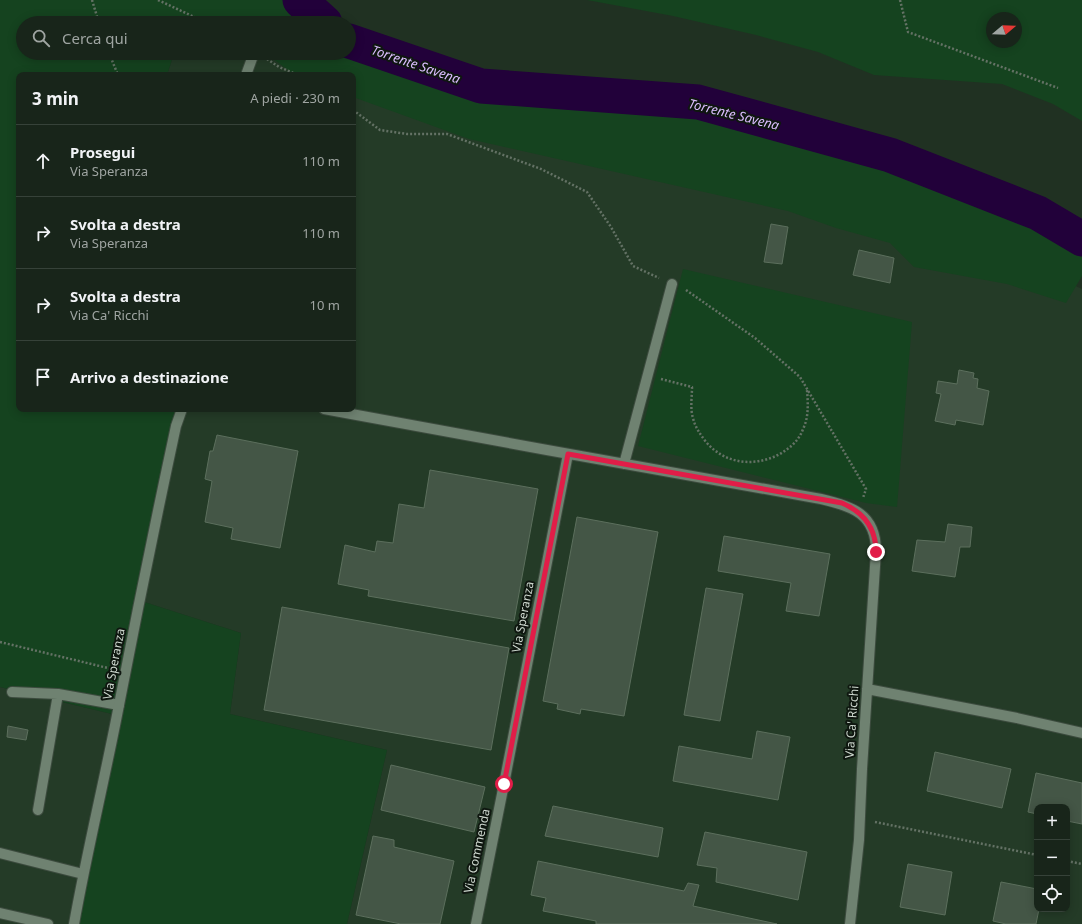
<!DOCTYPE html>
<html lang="it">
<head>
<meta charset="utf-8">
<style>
  :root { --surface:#18251a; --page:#212d23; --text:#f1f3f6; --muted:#9fa5a2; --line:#364239 }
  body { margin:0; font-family:"Noto Sans",sans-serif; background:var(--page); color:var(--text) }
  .controls { position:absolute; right:12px; bottom:12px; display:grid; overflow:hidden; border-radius:8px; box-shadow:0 2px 10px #0003 }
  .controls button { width:36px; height:36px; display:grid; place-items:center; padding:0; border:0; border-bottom:1px solid var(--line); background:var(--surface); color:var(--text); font:20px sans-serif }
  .compass { position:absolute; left:986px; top:12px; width:36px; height:36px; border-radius:50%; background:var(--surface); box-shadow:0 2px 10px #0003; rotate:71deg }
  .stop { position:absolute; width:12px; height:12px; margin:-9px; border:3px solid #e11d48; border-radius:50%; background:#fff }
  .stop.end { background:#e11d48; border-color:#fff; box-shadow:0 1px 4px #0008 }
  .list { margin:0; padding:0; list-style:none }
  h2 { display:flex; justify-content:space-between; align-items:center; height:52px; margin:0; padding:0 16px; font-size:17px }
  h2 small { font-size:13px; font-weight:400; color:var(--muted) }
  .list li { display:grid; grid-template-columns:26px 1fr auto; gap:12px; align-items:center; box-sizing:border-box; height:72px; padding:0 16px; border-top:1px solid var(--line) }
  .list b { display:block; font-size:15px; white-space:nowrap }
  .list p { margin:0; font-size:13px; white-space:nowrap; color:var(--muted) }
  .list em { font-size:13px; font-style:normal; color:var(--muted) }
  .icon { flex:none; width:22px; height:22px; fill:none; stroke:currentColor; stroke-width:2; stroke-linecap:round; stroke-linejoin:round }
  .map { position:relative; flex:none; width:1082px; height:924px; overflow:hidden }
  .search { position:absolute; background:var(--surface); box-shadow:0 2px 10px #0003; left:16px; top:16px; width:340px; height:44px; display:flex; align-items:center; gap:10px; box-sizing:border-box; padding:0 14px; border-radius:22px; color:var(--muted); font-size:15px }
  .panel { position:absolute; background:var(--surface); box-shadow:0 2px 10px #0003; left:16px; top:72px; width:340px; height:340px; border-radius:8px }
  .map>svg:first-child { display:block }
</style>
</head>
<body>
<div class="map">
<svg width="1082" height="924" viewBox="0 0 1082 924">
  <rect width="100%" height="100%" fill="#203122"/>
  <path fill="#243b27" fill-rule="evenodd" d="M174,53H292L340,75H167Z
    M353,79L1006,253L1082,289V924H347L387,750L230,714L241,633L138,600L176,409H353ZM1037,807H1067V909H1037Z
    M0,687L112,714L73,924H0Z"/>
  <path fill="#15431f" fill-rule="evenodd" d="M0,0H300L325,23H198L186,17L184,23H23V53H174L167,75H19V409H176L138,600L241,633L230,714L387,750L347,924H73L112,714L0,687Z
    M587,0H1082V121L1053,104L1002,84L874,75L818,52L756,35L673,16ZM992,18H1016V42H992Z
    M349,41L481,86L698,102L890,155L1038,213L1082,239V276L1066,303L1007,284L914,267L890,243L836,228L788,211L469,139L353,97V75H295L265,53H349Z
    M683,269L912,322L897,507L866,503L638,446Z"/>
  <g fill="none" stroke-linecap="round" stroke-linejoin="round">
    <path stroke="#22013a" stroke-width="35" d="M300,0L325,23
      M349,41L481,86L698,102L890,155L1038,213L1082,239"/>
  </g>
  <path fill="#445646" stroke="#5c6f5d" d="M771,224L788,227L782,264L764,262Z
    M859,250L894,258L890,283L853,275Z
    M959,370L974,373L973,378L978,379L977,388L989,391L983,425L956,420L955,425L935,421L941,394L936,393L938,381L957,384Z
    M217,435L298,451L280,548L231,539L233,528L205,522L212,481L205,479L210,451H213Z
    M430,470L538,489L514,621L368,596L369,590L338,584L345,545L375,552L377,541L393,543L399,504L424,508Z
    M577,517L658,532L624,716L581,709L580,714L557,709L558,704L543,701Z
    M948,524L972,527L970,547H960L955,577L912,571L917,540L945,542Z
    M724,536L830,554L819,616L786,611L791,583L718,571Z
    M706,588L743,594L720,721L684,715Z
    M282,607L509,648L491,750L264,710Z
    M8,726L28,730L26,740L7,737Z
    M757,731L790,737L778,800L673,781L679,746L752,759Z
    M935,752L1011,769L1002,808L927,791Z
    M391,765L485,787L474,832L381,810Z
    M1036,773L1082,783V824L1067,821V807H1037V814L1028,812Z
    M553,806L663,828L658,857L545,836Z
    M705,832L807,852L798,900L716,882L717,868L697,865Z
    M373,836L394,840V847L454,861L440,924H401L356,915Z
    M538,861L684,891L688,883L699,885L693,906L777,924H596V921L543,911L546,898L531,895Z
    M908,864L952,872L945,915L900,907Z
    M1001,882L1037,889V909H1039L1036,924H1006L993,921Z"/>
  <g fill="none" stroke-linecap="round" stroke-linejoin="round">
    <g stroke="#3c4b3e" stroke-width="12">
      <path id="lane" d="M12,692L58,694L119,705
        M38,810L58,694
        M0,853L83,874
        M0,913L48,924"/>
    </g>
    <g stroke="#3c4b3e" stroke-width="12">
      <path id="street" d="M246,75L254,53
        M324,409L547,450L821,499C852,506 876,514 876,551L862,769L859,840L850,924
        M624,464L672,284
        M867,689L1017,718L1082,733
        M74,924C87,851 105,778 119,705C137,612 156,519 176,426L182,409
        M476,924L504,784L568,454"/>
    </g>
    <path stroke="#647265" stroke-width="2.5" stroke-dasharray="2 2" stroke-linecap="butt" d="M92,0L99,23
      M158,0L207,23
      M900,0L908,32L1058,88
      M109,53L118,75
      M267,59L279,67L298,75
      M353,110L380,130L407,134H447L541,169L587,192L611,227L633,266L659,278
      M686,290L755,338L800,377L866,489L863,498
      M661,379L692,387C692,397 690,409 693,418C695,427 700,434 706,442C725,464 753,467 778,455C789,449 799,441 803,429C809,417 808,403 807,390
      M0,642L112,669
      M875,822L1037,855
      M1067,861L1082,864"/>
    <use href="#lane" stroke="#6f8271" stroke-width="10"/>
    <use href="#street" stroke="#6f8271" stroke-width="10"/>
  </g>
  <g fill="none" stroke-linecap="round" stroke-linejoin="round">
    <path stroke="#e11d48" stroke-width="5" d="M504,784L568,454L842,503C863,512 876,528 876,552"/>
  </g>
  <g text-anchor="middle" stroke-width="4" stroke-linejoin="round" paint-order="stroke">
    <g font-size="12" fill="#ced8cf" stroke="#0f1710">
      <text transform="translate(523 617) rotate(-79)" y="4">Via Speranza</text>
      <text transform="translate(114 664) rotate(-79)" y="4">Via Speranza</text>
      <text transform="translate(852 722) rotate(-86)" y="4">Via Ca' Ricchi</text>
      <text transform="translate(477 851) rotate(-78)" y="4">Via Commenda</text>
    </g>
    <g font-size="13" font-style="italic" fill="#dbbdfe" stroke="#0f1710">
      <text transform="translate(416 64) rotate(19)" y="5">Torrente Savena</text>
      <text transform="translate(734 114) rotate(14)" y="5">Torrente Savena</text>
    </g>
  </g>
</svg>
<div class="controls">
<button>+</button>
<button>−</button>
<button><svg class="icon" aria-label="locate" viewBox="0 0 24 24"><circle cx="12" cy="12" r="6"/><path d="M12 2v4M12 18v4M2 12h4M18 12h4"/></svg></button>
</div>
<svg class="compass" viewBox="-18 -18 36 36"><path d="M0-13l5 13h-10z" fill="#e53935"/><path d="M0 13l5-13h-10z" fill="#9fa5a2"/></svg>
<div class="stop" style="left:504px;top:784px"></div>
<div class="stop end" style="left:876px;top:552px"></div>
<div class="search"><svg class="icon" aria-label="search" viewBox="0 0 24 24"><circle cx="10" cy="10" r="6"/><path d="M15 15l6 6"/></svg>Cerca qui</div>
<section class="panel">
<h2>3 min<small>A piedi · 230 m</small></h2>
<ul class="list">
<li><svg class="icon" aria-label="ahead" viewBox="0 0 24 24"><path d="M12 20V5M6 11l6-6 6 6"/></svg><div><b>Prosegui</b><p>Via Speranza</p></div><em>110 m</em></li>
<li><svg class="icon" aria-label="right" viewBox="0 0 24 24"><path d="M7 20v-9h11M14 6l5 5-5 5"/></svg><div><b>Svolta a destra</b><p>Via Speranza</p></div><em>110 m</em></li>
<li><svg class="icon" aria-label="right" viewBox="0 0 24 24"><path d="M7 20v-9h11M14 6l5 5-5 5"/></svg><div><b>Svolta a destra</b><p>Via Ca' Ricchi</p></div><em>10 m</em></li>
<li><svg class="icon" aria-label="arrive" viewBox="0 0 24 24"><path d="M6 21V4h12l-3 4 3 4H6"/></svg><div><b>Arrivo a destinazione</b></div></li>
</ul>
</section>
</div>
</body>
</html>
